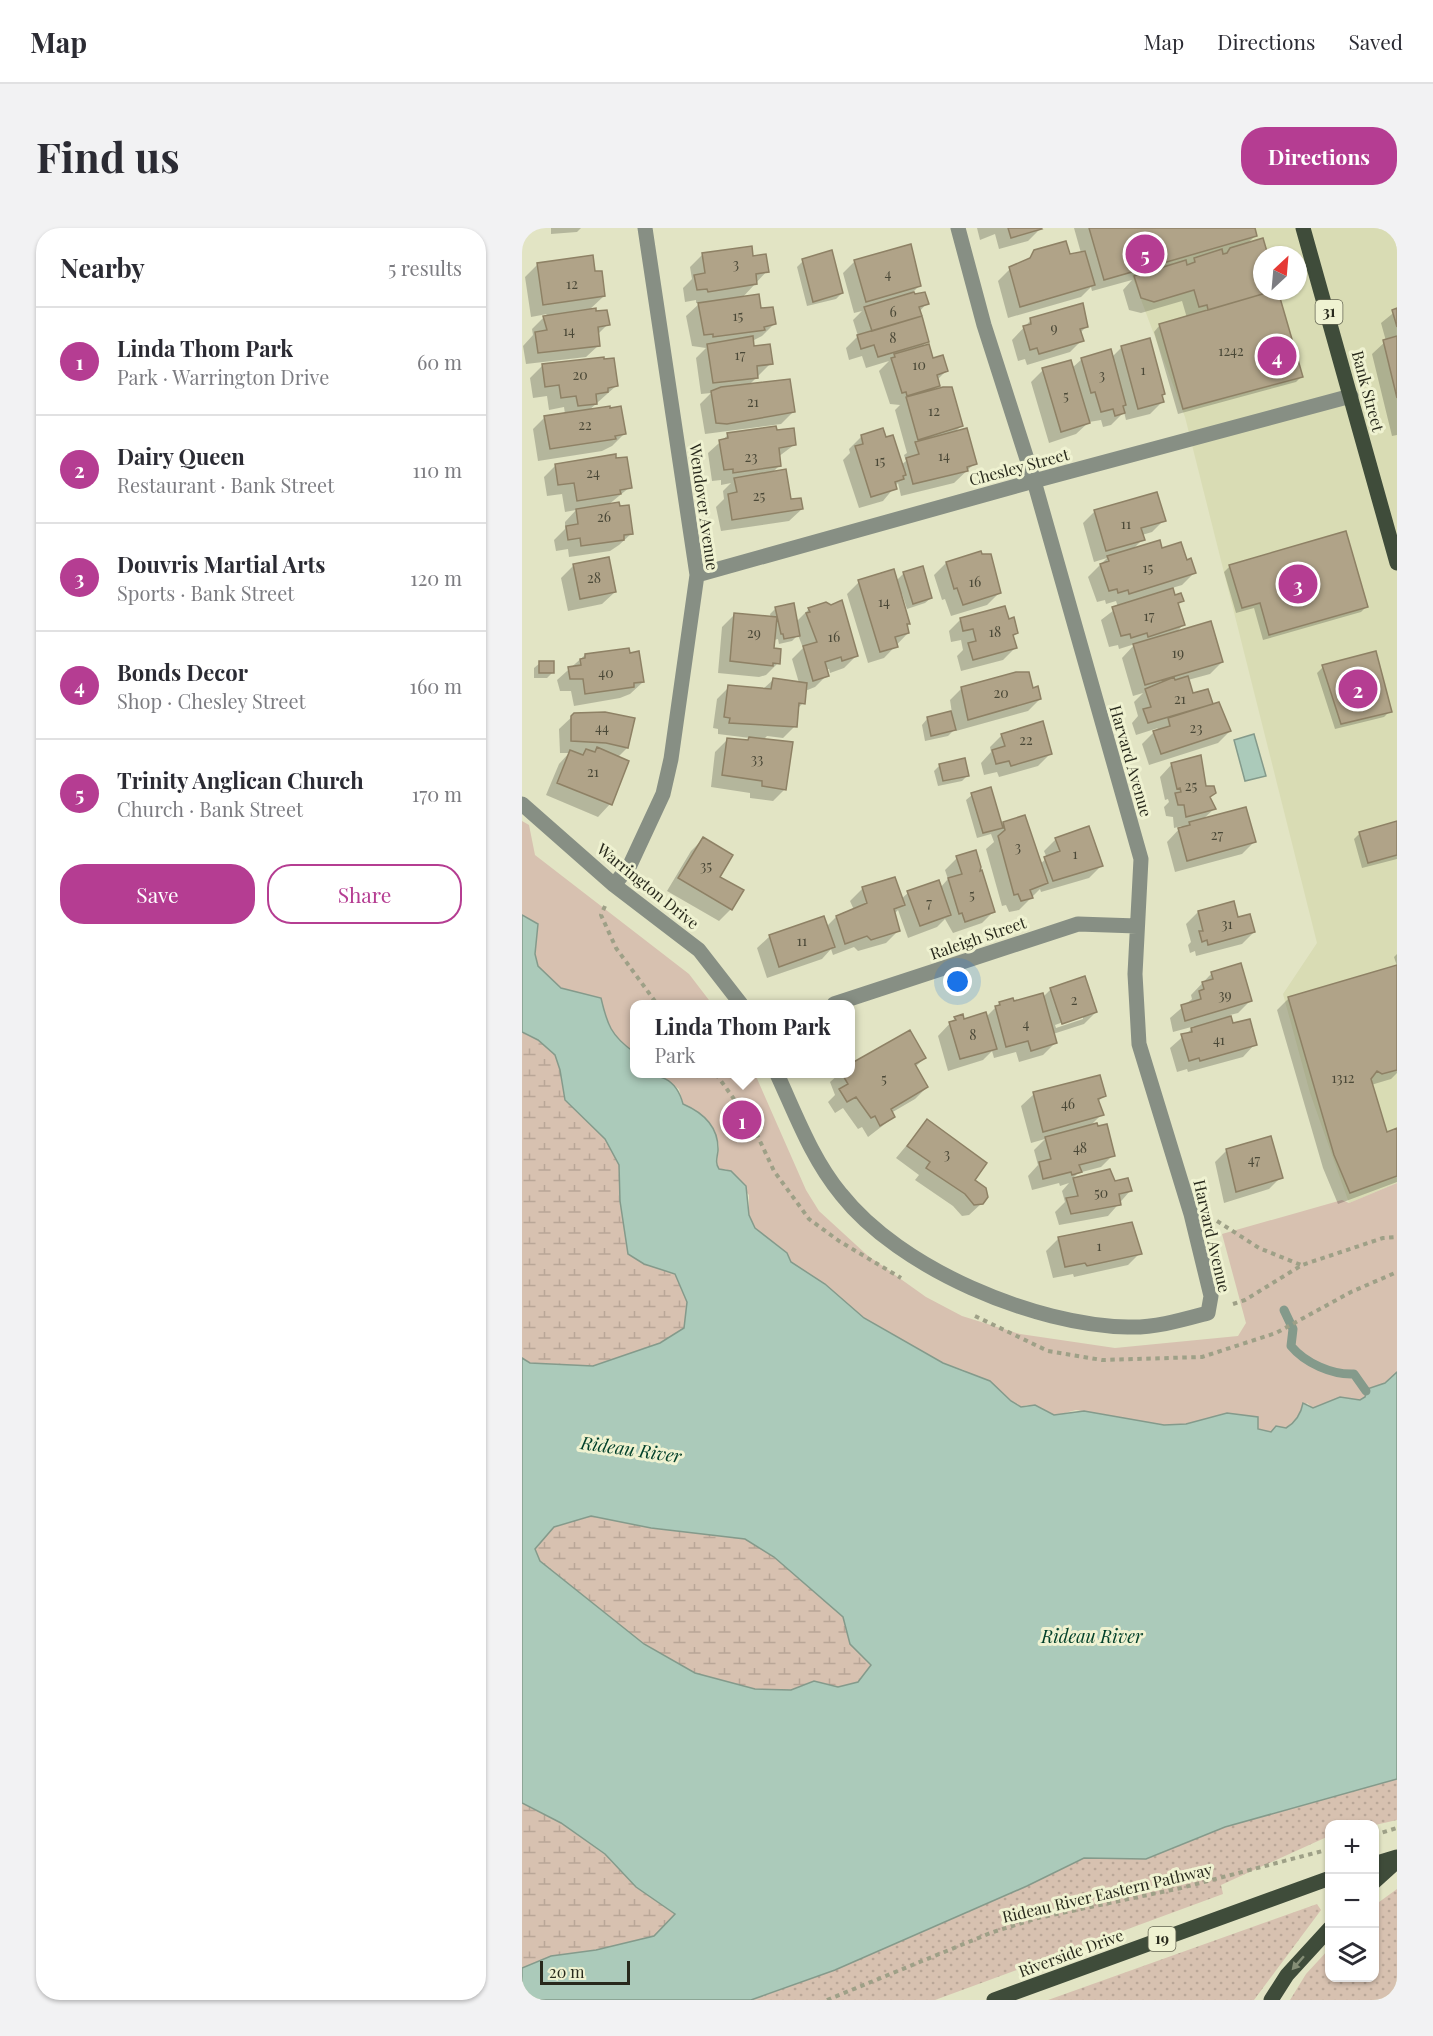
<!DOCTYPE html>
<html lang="en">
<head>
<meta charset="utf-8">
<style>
  :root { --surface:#fff; --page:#f2f2f3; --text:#2b2b33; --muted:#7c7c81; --line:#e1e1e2; --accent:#b53d92 }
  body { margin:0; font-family:"Playfair Display",serif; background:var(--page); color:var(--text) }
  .controls { position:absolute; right:18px; bottom:18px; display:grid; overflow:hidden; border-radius:12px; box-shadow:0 2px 4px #0004 }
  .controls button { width:54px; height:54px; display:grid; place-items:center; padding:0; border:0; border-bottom:2px solid var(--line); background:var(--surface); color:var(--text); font:30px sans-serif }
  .compass { position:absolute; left:731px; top:18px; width:54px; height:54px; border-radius:50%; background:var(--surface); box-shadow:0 2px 4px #0004; rotate:26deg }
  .scale { position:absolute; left:18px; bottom:15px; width:90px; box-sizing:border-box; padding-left:6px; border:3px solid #28291c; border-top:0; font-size:16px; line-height:21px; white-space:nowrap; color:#28291c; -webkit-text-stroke:4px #eff2d1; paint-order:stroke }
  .you { position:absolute; left:436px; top:754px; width:21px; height:21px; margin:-15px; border:4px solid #fff; border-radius:50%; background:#1a73e8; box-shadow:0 0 0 9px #1a73e833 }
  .badge { display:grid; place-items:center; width:39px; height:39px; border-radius:50%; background:var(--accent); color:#fff; font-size:20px; font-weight:700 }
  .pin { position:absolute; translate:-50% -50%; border:3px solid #fff; box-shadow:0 2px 6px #0006 }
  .popup { position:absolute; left:108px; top:772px; width:225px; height:78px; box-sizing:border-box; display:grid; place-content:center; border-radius:12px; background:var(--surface); filter:drop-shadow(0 2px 4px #0005); font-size:20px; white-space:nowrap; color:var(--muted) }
  .popup b { font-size:22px; color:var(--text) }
  .popup::after { content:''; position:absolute; left:50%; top:100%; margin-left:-12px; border:12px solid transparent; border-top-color:var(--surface) }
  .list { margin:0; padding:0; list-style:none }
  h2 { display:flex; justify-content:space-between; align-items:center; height:78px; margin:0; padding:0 24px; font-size:26px }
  h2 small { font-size:20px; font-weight:400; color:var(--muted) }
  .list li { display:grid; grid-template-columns:39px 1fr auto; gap:18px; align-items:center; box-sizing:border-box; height:108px; padding:0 24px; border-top:2px solid var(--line) }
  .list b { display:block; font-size:22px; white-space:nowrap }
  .list p { margin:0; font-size:20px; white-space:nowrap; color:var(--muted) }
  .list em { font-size:20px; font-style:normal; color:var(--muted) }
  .actions { display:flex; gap:12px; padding:18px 24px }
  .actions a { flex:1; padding:14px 0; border:2px solid var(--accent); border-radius:24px; text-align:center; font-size:21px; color:var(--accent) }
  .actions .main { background:var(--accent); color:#fff }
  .icon { flex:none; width:33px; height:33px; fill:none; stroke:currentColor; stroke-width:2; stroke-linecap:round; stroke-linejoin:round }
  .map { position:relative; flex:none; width:875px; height:1772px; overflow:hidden; border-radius:24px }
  header { display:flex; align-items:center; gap:36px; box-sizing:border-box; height:84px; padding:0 30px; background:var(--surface); border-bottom:2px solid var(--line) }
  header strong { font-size:28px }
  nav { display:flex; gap:33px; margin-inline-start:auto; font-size:21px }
  .intro { display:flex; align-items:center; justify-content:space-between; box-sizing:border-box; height:144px; padding:0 36px }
  h1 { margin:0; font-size:42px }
  .button { padding:15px 27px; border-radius:24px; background:var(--accent); color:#fff; font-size:21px; font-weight:700 }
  main { display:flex; gap:36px; padding:0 36px }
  aside { flex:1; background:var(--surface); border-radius:24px; box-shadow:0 2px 4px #0004 }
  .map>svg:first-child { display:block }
</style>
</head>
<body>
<header>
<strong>Map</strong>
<nav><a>Map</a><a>Directions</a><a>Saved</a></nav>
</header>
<div class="intro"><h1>Find us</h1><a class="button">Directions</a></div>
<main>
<aside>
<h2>Nearby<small>5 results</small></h2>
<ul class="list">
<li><span class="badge">1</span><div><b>Linda Thom Park</b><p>Park · Warrington Drive</p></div><em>60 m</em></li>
<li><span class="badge">2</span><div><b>Dairy Queen</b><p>Restaurant · Bank Street</p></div><em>110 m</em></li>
<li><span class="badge">3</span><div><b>Douvris Martial Arts</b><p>Sports · Bank Street</p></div><em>120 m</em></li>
<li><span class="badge">4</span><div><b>Bonds Decor</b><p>Shop · Chesley Street</p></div><em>160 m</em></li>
<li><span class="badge">5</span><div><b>Trinity Anglican Church</b><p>Church · Bank Street</p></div><em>170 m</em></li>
</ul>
<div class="actions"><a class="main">Save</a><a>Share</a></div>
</aside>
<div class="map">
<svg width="875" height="1772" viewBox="0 0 875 1772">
  <defs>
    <pattern id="grass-dots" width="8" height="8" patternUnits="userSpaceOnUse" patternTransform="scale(1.5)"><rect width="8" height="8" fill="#d7c1b0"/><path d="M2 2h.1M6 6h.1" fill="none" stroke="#b9a697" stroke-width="1.8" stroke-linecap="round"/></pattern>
    <pattern id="wetland-marsh" width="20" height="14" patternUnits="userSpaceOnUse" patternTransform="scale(1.5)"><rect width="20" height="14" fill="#d7c1b0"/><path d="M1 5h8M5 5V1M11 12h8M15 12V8" fill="none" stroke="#b9a697"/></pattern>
  </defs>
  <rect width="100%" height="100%" fill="#e2e4c4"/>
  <path fill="#d9dcb4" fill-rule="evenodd" d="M733,0H875V955L827,975L788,865L761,766L795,715L663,189L609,45L735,8ZM740,27H776V63H740Z"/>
  <path fill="url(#grass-dots)" d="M875,1551V1592L853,1597L808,1596L807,1608L699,1657L701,1666L413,1772H229L313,1742L505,1658L562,1630L624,1631L703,1599Z
    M875,1661V1772H768L784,1746L807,1721L808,1750H852L853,1677Z
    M795,1676L799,1682L732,1772H526Z"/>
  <path fill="url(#wetland-marsh)" d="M0,804L16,812L33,827L38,842L43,872L83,911L97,937L98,973L122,1036L153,1046L165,1074L162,1100L138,1115L71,1138L8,1135L0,1130Z
    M69,1288L129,1300L223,1311L252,1329L321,1389L328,1416L349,1436L336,1454L316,1459L292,1453L269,1462L233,1461L173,1445L122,1416L18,1333L13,1321L32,1299Z
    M0,1575L39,1595L83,1626L114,1659L153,1686L132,1708L74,1722L29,1728L0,1740Z"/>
  <path fill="#d7c1b0" d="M0,593L7,597L13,627L167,746L190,776H112V824C89,808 85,796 79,770L39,760L16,738L13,726L16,697L0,687Z
    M136,846H233L284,962L297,983L345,1027L404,1069L440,1088L498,1106L593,1120L716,1108L724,1095L700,1006L820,972L827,975L875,955V1144L863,1155L845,1161L843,1169L838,1172L818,1169L791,1180L785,1175C774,1192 759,1212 736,1201L735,1195L705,1185L664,1196L642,1197L554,1182L532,1188L505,1177L499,1179L442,1142L421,1135L342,1090L303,1056L269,1034L265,1025L233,1000L227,987V967L204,941H197C192,933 199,923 196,914C190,897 176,883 161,876L157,861Z"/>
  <path fill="#abcaba" stroke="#849a8b" stroke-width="1.5" fill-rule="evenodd" d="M732,506L744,548L723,553L712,512Z
    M0,687L16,696L13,726L16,738L39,760L79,770C85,796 89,808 112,824V846C137,846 154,849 161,876C182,885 197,899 196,923C195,930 193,935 197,941L209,943L224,958L227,987L233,1000L265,1025L269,1034L303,1056L342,1090L421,1135L468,1153L489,1173L499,1179L513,1177L532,1187L562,1183L642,1197L664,1196L705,1185L736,1189V1201L749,1204L754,1198L764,1200C774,1194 779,1186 781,1175L791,1180L818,1169L838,1172L843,1169L845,1161L863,1155L875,1144V1551L703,1599L624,1631L562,1630L505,1658L313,1742L229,1772H0V1740L29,1728L74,1722L132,1708L153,1686L114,1659L83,1626L39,1595L0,1575V1130L8,1135L71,1138L138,1115L162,1100L165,1074L153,1046L122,1036L106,1026L98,973L97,937L83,911L43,872L38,842L33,827L16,812L0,804ZM69,1288L129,1300L223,1311L252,1329L321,1389L328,1416L349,1437L336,1454L316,1459L292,1453L269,1462L233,1461L173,1445L122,1416L18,1333L13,1321L32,1299Z"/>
  <path fill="#0003" fill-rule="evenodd" d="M0,0H8L0,5Z
    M29,0H59L55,4L29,6Z
    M455,0H518V1L506,13L477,21L473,6L458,12Z
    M552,0H731L733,8L725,16L744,27H740V63H755L779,149L774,154L656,186L632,104L637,98L665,90L660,73L619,85L607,82L601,62L610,52L570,63L569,59L559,69L486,90L476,53L493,36L504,33L513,24L547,28L559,25Z
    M181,26L230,29L245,43L220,70L253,95L240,108L230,113L231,120L249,135L227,157L271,184L259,196L183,206L178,176L189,165L179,166L174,130L184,120L170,118L164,88L178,75H174V72L163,74L161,60L170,51L168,39Z
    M281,33L320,65L314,71L285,78L275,39Z
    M333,33L398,57L385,70L405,75L397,84L405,113L399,120L424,143L415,152L417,157L409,165L439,198L432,205L453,235L432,255L379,268L376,255L361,273L337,280L321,232L328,225L327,221L339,209L379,237L384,233L382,227L385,225L373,182L378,177L368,176L357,143L367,133L344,140L340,128L327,132L324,120L336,108L331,92L340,83L332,85L321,45Z
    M15,37L72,45L82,68L66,83L86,96L75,107L77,117L64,129L4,136L1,118L11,107L10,101L25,86L9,89L3,49Z
    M875,82V207L870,208L850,126L864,113L859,95Z
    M509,92L564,99L558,105L560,112L548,124L505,137L503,131L496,133L490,112Z
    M600,119L639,168L640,174L628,186L604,192L602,184L589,197L581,199L579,192L567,194L554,206L527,215L509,154L521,142L550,140L560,131L589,130Z
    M20,138L94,158L66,183L102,206L90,218L80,223L16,233L11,201L23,189L43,186L42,179L27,182L25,168L11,170L8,150Z
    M253,204L272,217L256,229L258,237L250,245L267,273L280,281L267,293L199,303L194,279L202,271L201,263L209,255L199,257V252L190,253L186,225L206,207Z
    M34,237L108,259L86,277L110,305L97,317L88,323L47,329L46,321L34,323L32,312L43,301V294L54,282L43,284L40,266L25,268L22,249Z
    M573,283L642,292L630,304L620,307L621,311L610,322H639L664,334L672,345L660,357L650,360L652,369L660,372L655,378L661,397L653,406L700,434L688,446L666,452L670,467L690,478L708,503L696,515L627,537L620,516L636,500L614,507L610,495L616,488L612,474L621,465L611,468L600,430L613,416L597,421L596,417L587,419L579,392L596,379L594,373L584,376L583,372L575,374L566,349L585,330L572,334L561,295Z
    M465,326L474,346L477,365L465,377L429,388L423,371L420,372L412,347L424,335Z
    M86,331L93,364L80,376L46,383L39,350L51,338Z
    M708,338L845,378L839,384L741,412L732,380L714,385L702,344Z
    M382,345L409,370L403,375L385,381L380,366L378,367L386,395V405L362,430L346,435L325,366L337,354L374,353Z
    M254,380L274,394L287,381L334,428L322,440L308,445L307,441H303L305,447L293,459L283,463L281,475L274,482L273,498L261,510L245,508L241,512L263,561L251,573L228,570V565L189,559L193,524L205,512L224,513L228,510L196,506V501L191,500L195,471L207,459L241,461L251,452L277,455L270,431L281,420L276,407L270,413L257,416L256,411L252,412L251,421L256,435L244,447L237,449L196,445L200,399L212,387L249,390L248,386Z
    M439,391L486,393L494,405L490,409L493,420L481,432L439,443L435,428L441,422L439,412L429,414L427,403Z
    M63,427L121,454L108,466L98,470L52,478L49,463H38L35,452Z
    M18,435L31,444L25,450H12V440Z
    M801,439L868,483L862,489L813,501L795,445Z
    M440,460L510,461L518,471L506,483L434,503V500L426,508L403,513L400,497L405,491L430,485L428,472Z
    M53,486L105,520L95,530L105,534L88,576L76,589L24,567L37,536L47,525H38L37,501Z
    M480,507L529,525L516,538L477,549L475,544L462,547L459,535L469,524L468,519Z
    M650,536L683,560L692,581L680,592L732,614L720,626L653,644L645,614L660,598L652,600L651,589L644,588L642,579L647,574L646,571L643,572L638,549Z
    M418,537L446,547L440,553L416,558L412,543Z
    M450,567L479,599L482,596L518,636L525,630L522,623L534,611L579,638L567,650L519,664L518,661L497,682L487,684L484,677L480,678L464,621L472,614L469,606L455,610L444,572Z
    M875,595V631L840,640L832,611L838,605Z
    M181,611L209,681L197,693L145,663L169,623Z
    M435,630L455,645L472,683L460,695L431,705L423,691L415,699L386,710L376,682L372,686L376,703L364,715L336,723L332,719L311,727L309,721L300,731L245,750L235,720L248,708L304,699L314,689L332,682L328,673L340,661L372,651L379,671L386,665L418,660L426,651L423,642Z
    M676,684L715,691L732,704L720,716L674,728L673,723L668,725L666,717L669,714L664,696Z
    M875,726V738L872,729Z
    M875,739V845L869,851L849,857L864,906L875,901V954L816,976L801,940L755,782L767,770Z
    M690,745L728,773L716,785L708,787L710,797L733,816L721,829L666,844L665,841L655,844L648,820L673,798L651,804L648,790L670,771L669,767Z
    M529,761L574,784L562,796L531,806L533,815L521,827L497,834L494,824L472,830L470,823L461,832L426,843L416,808L433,790L441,793L464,789L478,775L520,767V770ZM561,787V791L534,800L533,797Z
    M403,830L393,839L405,859L393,871L369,885L372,889L346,909L340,899L336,901L321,880L313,885L306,874L313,867L308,854L317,846H328V838Z
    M512,866L582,867L576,874L580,886L568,898L575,900L585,898L591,927L579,939L556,945L550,951L587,943L592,955L608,963L586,988L537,997L533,984L543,974L540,963L547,955L538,958L537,955L510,962L506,948L516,937L512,922L523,911L509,915L499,878Z
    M405,893L451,952L460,975L447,987L440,988L431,978L393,952L397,947L374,930Z
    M705,922L759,949L747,961L702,975L693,934Z
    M609,996L618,1025L606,1037L552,1049L551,1046L531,1050L524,1023L536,1011Z"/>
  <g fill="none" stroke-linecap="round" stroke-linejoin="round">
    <path stroke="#849a8b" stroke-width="9" d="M762,1082L771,1101L769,1118C783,1135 810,1147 832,1146L844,1163"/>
  </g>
  <path fill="#b0a388" stroke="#8e8165" stroke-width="1.5" d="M486,0H519L520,1L489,10Z
    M567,0H733L735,8L582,52Z
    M741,10L746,27H740V63H751L686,82L685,77L677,79L672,62L632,74L619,70L612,48L664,32L665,37L673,34L672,30L700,21L701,26L705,25L708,20Z
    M544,13L548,26L563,23L573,57L498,79L487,39L508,30L512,22Z
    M389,16L399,58L344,74L332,32Z
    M230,18L231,28L244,26L247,44L234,46L235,56L186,64L185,61L175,62L172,47L183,45L180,25Z
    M310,22L321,65L291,74L280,31Z
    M71,27L73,43H80L83,68L21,77L15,35Z
    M751,63H756L781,149L661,181L637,96Z
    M392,64L393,66L403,64L407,76L397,79L400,88L350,103L342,79Z
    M237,66L239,80L251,79L254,96L242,99L243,102L191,109V106L182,107L176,75Z
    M561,75L566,99L558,101L562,113L517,126L515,120L508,122L501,98L509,96L508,90Z
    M74,80V83L85,82L88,97L76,99L78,118L16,125L13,104L25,102L21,88Z
    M875,80V99L870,82Z
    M400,88L407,114L356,129L352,117L339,121L335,107Z
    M231,108L232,118L248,116L251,136L235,138L236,150L191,155L185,116Z
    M875,108V170L861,112Z
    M628,110L643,166L640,167L642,174L616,181L599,118Z
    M407,116L411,130L421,127L426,143L415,147L418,158L385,168L384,164L380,165L369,130L373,129L372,126Z
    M589,121L604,177L601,178L603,185L593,188L591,181L579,184L573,164L569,165L559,130Z
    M82,129V131L92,130L96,158L86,160V164L74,166L75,176L56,178L54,168L39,170L37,157L23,159L20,136Z
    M549,132L568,195L539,204L520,140Z
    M268,151L273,184L205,196L194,195L189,163L199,159Z
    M421,159H430L441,198L396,212L384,169Z
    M88,178V180L99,178L104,206L93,208L94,211L28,221L22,188Z
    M254,198L255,202L272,200L274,217L257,220L259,238L211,245V241L202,242L197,212L206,210L205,205Z
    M361,200L364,209L371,207L384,247L381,248L382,251L373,254L375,261L349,269L333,218L341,216L339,207Z
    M445,200L455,236L445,239L446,243L391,256L384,230L397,226L393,214Z
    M94,226V230L105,229L110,260L98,262L99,266L55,273L52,255L36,257L33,236Z
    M264,241L269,271L279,270L281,281L210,292L206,266L215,264L212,250Z
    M635,264L644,293L619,300L623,312L584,323L572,282Z
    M97,274L98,278L107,277L111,306L102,307V312L59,318L58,310L46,312L44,298L56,296L54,281Z
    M824,303L846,379L747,407L738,375L720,380L707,337Z
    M638,312L640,320L659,314L665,332L669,330L674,345L607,366L606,362L596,365L595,361L587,363L578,336L587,333L585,328Z
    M459,323L460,326H469L479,365L441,377L435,360L432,361L424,334Z
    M87,329L94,364L58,371L51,336Z
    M401,338L410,370L391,376L381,344Z
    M372,341L388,396H385L387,405L373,409L376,419L358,424L336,352Z
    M651,360L653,367L659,365L662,373L656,375L663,397L626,409L625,405L609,410L608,406L599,408L590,379Z
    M320,372L336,428L320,433L319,429L303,434L307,448L291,453L281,418L295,414L284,385L288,384L286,380L304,374L309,377Z
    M272,375L278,408L262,411L261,406H259L253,379Z
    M483,378L487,391L492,389L496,405L491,407L495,420L451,432L446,415L454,413L451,401L441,403L438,390Z
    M212,385L255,389L252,420L259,421L258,436L251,435V438L208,433Z
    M689,393L701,434L623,457L611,416Z
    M107,420L108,425L117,423L122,454L112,455V459L63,466L61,451H48L46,439L59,437L58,431L63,430V426Z
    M854,423L870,484L819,496L800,437Z
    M17,433H32V445H17Z
    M494,444H507L511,460L516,458L519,471L446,492L439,459Z
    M666,448L671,465L686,461L691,476L626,495L621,481L629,479L623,461L652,449L653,452Z
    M251,450L285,455L283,476L277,475L275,499L207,495L208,490L202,489L206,457L249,461Z
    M697,474L709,503L639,526L631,503L648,498L646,490Z
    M429,483L434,502L409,508L405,489Z
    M83,484L113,490L106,520L84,515L49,513V488L52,485Z
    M521,493L530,526L489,538L487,533L474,536L470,522L483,518L479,506Z
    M227,509L271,514L264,562L240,558V553L200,547L205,510L226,512Z
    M75,519L107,533L90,577L35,555L48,522L61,527L64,521L73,524Z
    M679,527L684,558H692L694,565L688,569L694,581L664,589L662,577H656L653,565L659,564L658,560L655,561L649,535Z
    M443,530L447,548L421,553L417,536Z
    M469,559L481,600L461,605L449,565Z
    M724,579L734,614L665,633L656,600L668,597L667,594Z
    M503,587L526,655L508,662L511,670L499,673L496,666L492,667L476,608L483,602L481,594Z
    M875,593V627L846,635L837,604Z
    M567,598L581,638L531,653L522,629L538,623L533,610Z
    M181,609L211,627L198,649L222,662L210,682L156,650Z
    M454,622L459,639L458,643L460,642L473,684L443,694L440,685L437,686L426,650L440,646L434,628Z
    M373,649L383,677L372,681L378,703L349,712L345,708L323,716L314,688L345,675L340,659Z
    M417,652L429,687L398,698L385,663Z
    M712,673L716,689L728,686L733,704L686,717L685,712L680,714L677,703H681L676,683Z
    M302,688L313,719L257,739L247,707Z
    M719,735L730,773L663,793L659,777L679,771L677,763L682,761L680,754L691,751L689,744Z
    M875,737V842L860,846L855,843L849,851L865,904L875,900V948L828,965L812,927L766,769Z
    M563,748L575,784L540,796L528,760Z
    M521,765L535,815L509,823L506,813L484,819L473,778L478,777L477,774L491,770L492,773Z
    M464,784L475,821L438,831L427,794L434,792L432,789L441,786L442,791Z
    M709,788L711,795L728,791L735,817L678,833L677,830L667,833L659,806L670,804L669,800Z
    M388,802L404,830L393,836L406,859L369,881L373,889L358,898L353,888L349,890L334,869L325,874L317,861L326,856L320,846H328V836Z
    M578,847L584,868L576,871L582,887L521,904L511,864Z
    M405,891L465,935L453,952L464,960L466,969L461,976L452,977L443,966L404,940L408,934L385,918Z
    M575,895L576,898L585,896L593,928L557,937L560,944L550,947L549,944L521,951L517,934L529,931L523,909Z
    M749,908L761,950L714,964L704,921Z
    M588,941L593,953L606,950L610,963L597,966L599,977L549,986L544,970L556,968L551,950Z
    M610,994L620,1026L565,1038L563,1035L543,1039L536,1009Z"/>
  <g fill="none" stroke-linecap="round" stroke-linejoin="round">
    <path stroke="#9ea087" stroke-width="4" stroke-dasharray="4.5 4.5" stroke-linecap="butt" d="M83,678L79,687L94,720L135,776
      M194,846L230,896L252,943L287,991L317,1013L379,1050
      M695,993L737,1020L779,1037
      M711,1076L723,1072L780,1037L861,1010L875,1009
      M453,1088L526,1123L580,1132L680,1129L754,1105L829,1064L875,1044
      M852,1607L875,1600
      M305,1772L471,1704L516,1690L659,1660L808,1621"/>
    <path stroke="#878f84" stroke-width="15" d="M175,347L512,253L829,168
      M0,576L92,657L177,722L219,776
      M92,657L108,637L141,566L149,531L175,347L123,0
      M312,776L556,696L615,698
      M255,846C274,887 290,931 319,966C378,1041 512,1097 606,1099C633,1100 660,1092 686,1085L689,1068L669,986L617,816L613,746L619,631L512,253L462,97L436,0"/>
    <path stroke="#3f4c3a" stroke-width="15" d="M781,0L875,335
      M852,1636L875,1629
      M852,1654L875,1633
      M472,1772L808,1650
      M749,1772L765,1747L808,1700"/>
  </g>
  <defs><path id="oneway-solid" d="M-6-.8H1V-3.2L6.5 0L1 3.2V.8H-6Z" transform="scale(1.5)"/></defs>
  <use fill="#858e76" href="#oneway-solid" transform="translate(776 1735) rotate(131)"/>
  <g text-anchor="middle" stroke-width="6" stroke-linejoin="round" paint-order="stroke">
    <g font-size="14" fill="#4a4837">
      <text x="214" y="41">3</text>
      <text x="366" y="51">4</text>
      <text x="50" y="61">12</text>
      <text x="371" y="89">6</text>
      <text x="216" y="93">15</text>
      <text x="532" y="105">9</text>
      <text x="47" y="108">14</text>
      <text x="371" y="115">8</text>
      <text x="709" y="128">1242</text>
      <text x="218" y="132">17</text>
      <text x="397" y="142">10</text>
      <text x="621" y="147">1</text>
      <text x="58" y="152">20</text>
      <text x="580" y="152">3</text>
      <text x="544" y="173">5</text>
      <text x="231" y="179">21</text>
      <text x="412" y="188">12</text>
      <text x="63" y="202">22</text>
      <text x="422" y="233">14</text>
      <text x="229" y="234">23</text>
      <text x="358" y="238">15</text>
      <text x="71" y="250">24</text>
      <text x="237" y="273">25</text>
      <text x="82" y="294">26</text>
      <text x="604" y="301">11</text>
      <text x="626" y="345">15</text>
      <text x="72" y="355">28</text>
      <text x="453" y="359">16</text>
      <text x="362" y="379">14</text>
      <text x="627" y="393">17</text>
      <text x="473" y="409">18</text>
      <text x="232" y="410">29</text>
      <text x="312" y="414">16</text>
      <text x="656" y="430">19</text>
      <text x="84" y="450">40</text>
      <text x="479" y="470">20</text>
      <text x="658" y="476">21</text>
      <text x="80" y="505">44</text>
      <text x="674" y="505">23</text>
      <text x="504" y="517">22</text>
      <text x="235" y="536">33</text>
      <text x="71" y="549">21</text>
      <text x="669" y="563">25</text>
      <text x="695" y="612">27</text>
      <text x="496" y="624">3</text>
      <text x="553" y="631">1</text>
      <text x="184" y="643">35</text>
      <text x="450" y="672">5</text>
      <text x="407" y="680">7</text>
      <text x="705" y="701">31</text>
      <text x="280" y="718">11</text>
      <text x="703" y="772">39</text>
      <text x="552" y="777">2</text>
      <text x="504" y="801">4</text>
      <text x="451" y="812">8</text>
      <text x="697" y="817">41</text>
      <text x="821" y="855">1312</text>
      <text x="362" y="856">5</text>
      <text x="546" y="881">46</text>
      <text x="558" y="925">48</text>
      <text x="425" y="931">3</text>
      <text x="732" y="937">47</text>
      <text x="579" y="970">50</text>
      <text x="577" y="1023">1</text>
    </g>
    <g fill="#eff2d1" stroke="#646552" stroke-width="1.5">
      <rect x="793.5" y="72" width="27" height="24" rx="4.5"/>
      <rect x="626.5" y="1699" width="27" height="24" rx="4.5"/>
    </g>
    <g font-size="15" font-weight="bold" fill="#28291c">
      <text x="807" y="89">31</text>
      <text x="640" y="1716">19</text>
    </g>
    <g font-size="16" fill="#28291c" stroke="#eff2d1">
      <text transform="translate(846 163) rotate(75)" y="6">Bank Street</text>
      <text transform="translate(497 239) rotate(-15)" y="6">Chesley Street</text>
      <text transform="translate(182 279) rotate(82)" y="6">Wendover Avenue</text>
      <text transform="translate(609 533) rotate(74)" y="6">Harvard Avenue</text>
      <text transform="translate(126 658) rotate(39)" y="6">Warrington Drive</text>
      <text transform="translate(456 710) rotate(-19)" y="6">Raleigh Street</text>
      <text transform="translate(690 1008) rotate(77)" y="6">Harvard Avenue</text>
      <text transform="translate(585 1665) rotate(-13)" y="6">Rideau River Eastern Pathway</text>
      <text transform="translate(549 1725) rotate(-20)" y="6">Riverside Drive</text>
    </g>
    <g font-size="18" font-style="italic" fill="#02402a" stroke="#eff2d1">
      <text transform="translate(109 1222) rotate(8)" y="6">Rideau River</text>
      <text x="570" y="1415">Rideau River</text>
    </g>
  </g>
</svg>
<div class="controls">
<button>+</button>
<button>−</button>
<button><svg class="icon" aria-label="layers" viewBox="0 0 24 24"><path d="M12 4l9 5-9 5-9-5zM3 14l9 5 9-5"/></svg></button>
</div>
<svg class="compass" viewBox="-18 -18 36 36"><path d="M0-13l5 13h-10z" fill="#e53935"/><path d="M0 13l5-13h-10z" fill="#7c7c81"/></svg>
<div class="scale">20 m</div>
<div class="you"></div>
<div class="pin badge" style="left:220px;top:892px">1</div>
<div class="popup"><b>Linda Thom Park</b>Park</div>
<div class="pin badge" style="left:836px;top:461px">2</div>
<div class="pin badge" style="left:776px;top:356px">3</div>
<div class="pin badge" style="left:755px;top:128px">4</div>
<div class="pin badge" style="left:623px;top:26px">5</div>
</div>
</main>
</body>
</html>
